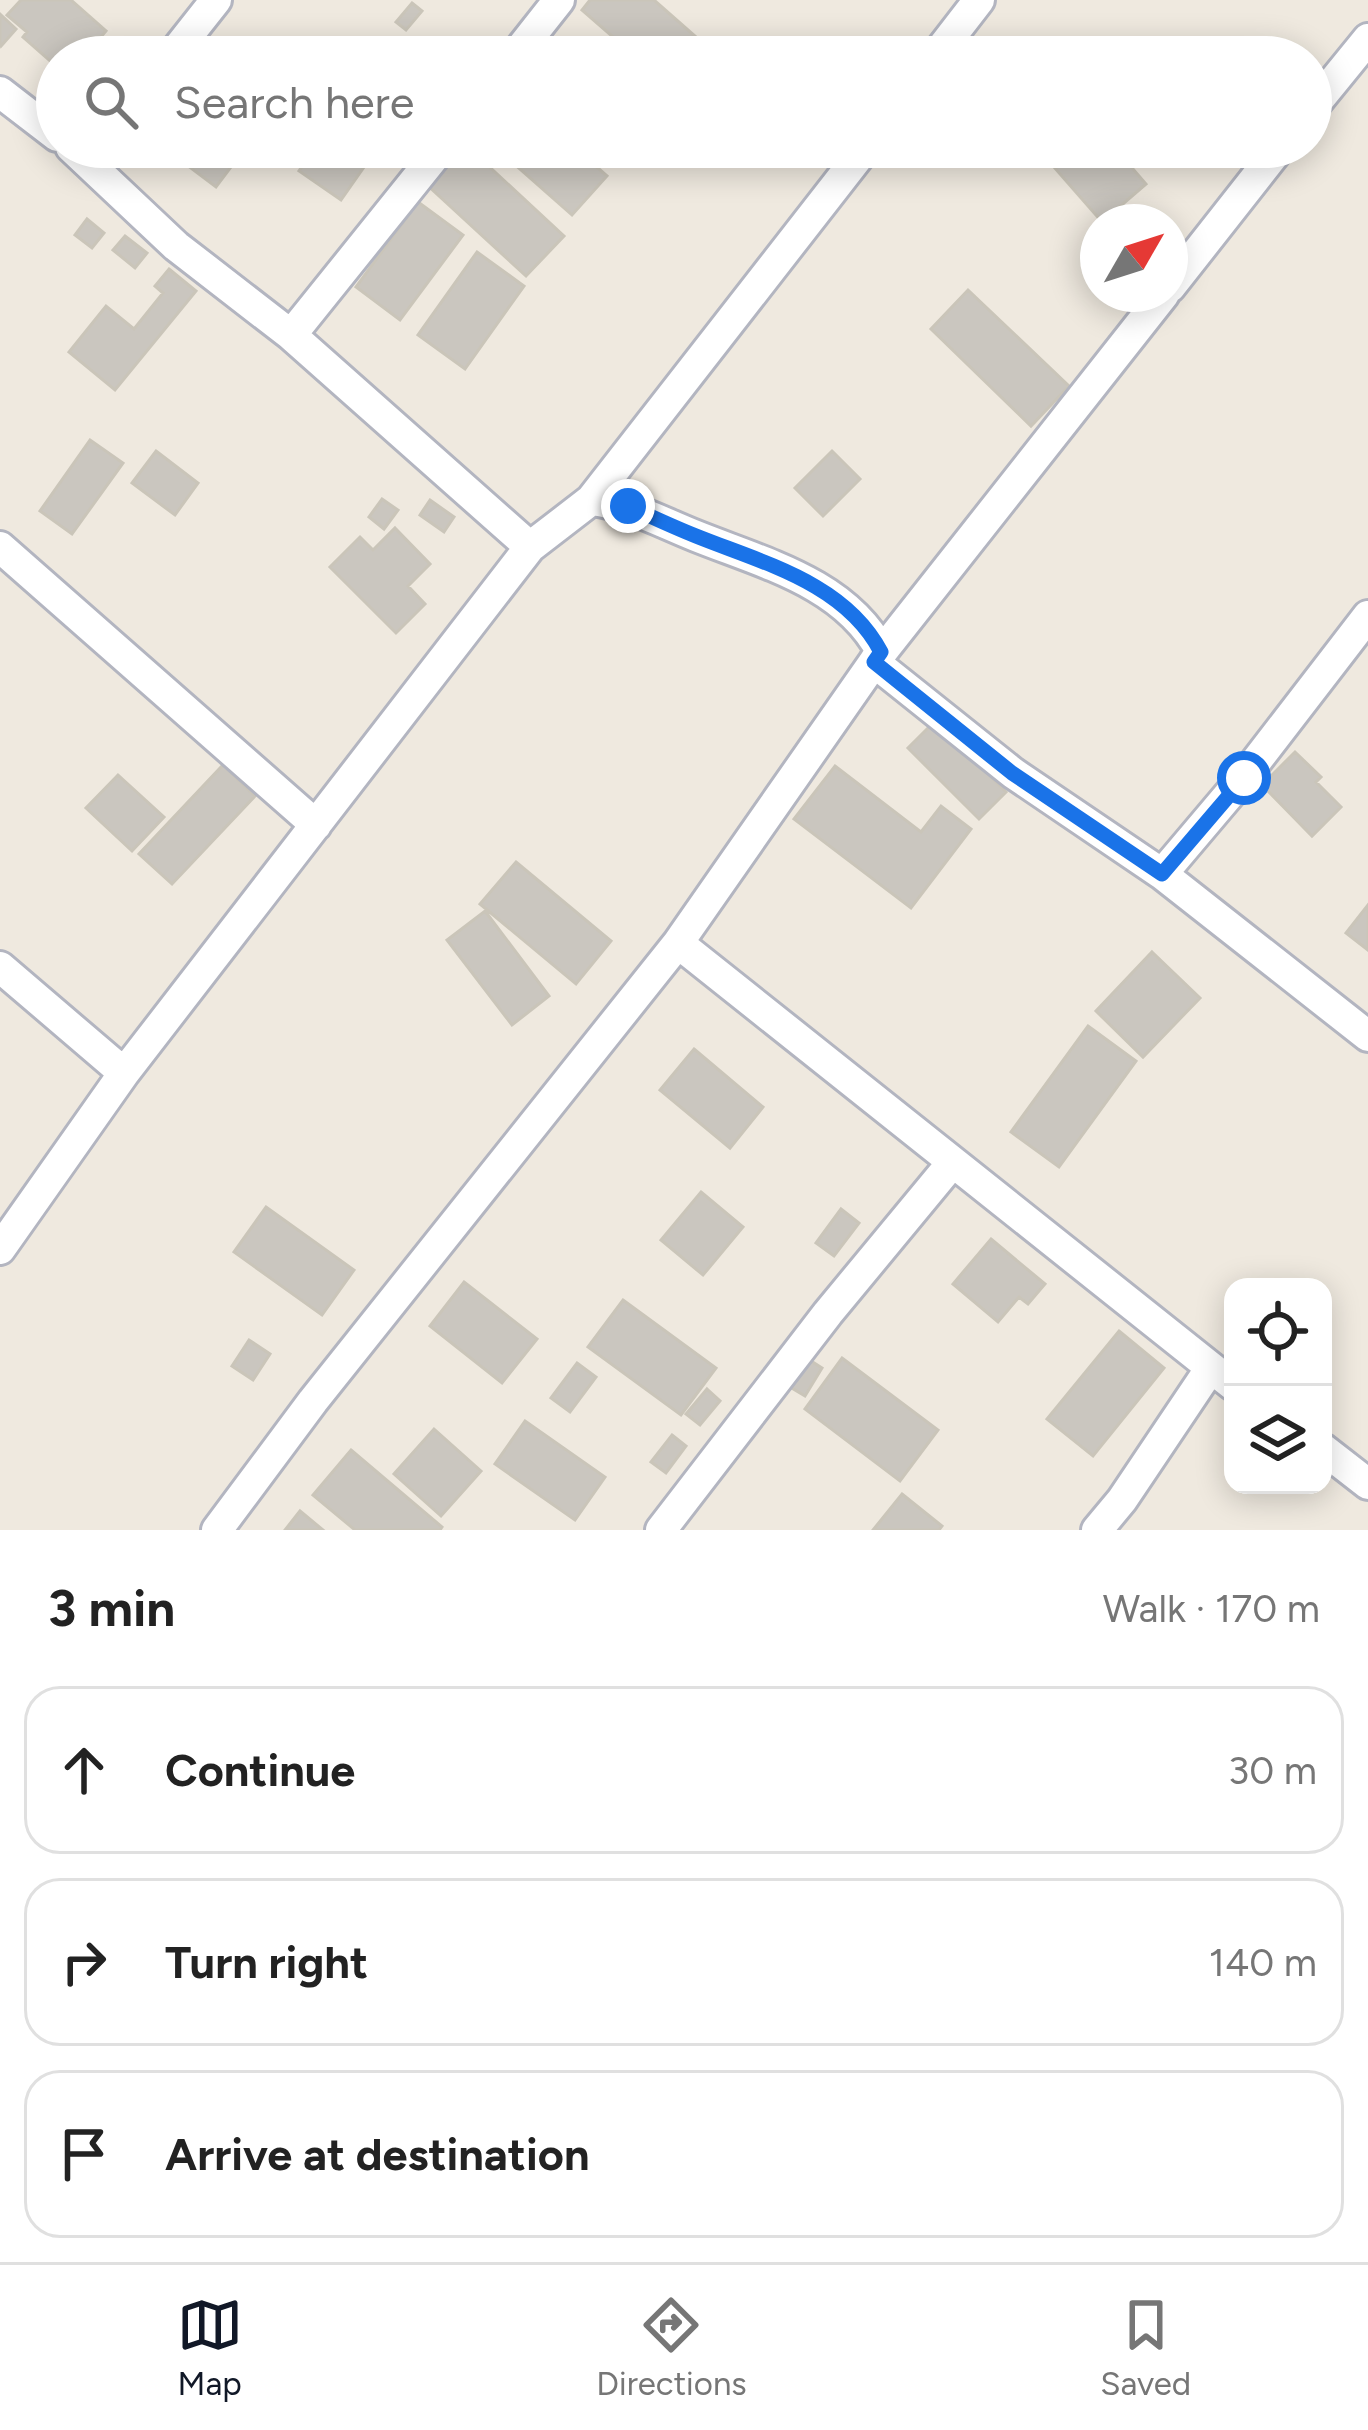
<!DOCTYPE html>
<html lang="en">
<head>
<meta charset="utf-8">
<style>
  :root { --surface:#fff; --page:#f2f2f2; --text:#222; --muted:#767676; --line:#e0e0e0; --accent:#111827 }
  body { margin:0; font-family:Figtree,sans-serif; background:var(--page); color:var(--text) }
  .controls { position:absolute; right:36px; bottom:36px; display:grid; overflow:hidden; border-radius:24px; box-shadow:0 6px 30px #0003 }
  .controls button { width:108px; height:108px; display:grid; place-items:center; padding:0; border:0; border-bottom:3px solid var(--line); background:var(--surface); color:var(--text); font:60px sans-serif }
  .compass { position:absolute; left:1080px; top:204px; width:108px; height:108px; border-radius:50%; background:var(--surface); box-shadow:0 6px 30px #0003; rotate:51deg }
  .stop { position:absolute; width:36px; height:36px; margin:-27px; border:9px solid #1a73e8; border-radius:50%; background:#fff }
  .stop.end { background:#1a73e8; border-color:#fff; box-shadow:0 3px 12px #0008 }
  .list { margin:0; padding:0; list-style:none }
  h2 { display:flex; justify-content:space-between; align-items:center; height:156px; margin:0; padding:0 48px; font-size:51px }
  h2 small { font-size:39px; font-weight:400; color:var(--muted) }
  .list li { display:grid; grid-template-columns:78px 1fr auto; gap:36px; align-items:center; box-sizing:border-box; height:168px; margin:0 24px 24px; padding:0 24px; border:3px solid var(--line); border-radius:36px }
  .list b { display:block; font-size:45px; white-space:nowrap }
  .list em { font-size:39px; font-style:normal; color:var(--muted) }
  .icon { flex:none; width:66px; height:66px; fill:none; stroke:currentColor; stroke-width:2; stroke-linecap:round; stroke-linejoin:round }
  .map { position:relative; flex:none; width:1368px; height:1530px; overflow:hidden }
  .search { position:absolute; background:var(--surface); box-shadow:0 6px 30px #0003; left:36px; right:36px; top:36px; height:132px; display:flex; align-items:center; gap:30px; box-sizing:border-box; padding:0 42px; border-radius:66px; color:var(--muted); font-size:45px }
  .sheet { height:732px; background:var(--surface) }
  nav { display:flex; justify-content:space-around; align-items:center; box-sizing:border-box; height:168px; border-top:3px solid var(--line); background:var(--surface); font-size:33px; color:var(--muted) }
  nav a { display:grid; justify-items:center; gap:6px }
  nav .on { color:var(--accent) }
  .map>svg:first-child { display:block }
</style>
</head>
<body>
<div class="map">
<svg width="1368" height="1530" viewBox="0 0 1368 1530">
  <rect width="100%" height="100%" fill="#efe9df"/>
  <path fill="#cac6bf" stroke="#cac5b9" stroke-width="3" d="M21,0H71L106,31L84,57H57V67L23,37L27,32L7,15Z
    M590,0H654L713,52L709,57H636L582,10Z
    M412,3L422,11L406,30L396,22Z
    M0,14L16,29L1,46L0,44Z
    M163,147H246L216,187Z
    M316,147H378L341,200L299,171Z
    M461,147H468L564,236L526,276L426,184Z
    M495,147H574L607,176L572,215Z
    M1075,147H1114L1146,184L1102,222L1053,166Z
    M418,202L463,235L400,320L356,287Z
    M87,219L104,233L92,248L75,235Z
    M125,236L147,253L135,268L113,250Z
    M477,252L524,286L465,369L418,335Z
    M169,269L196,291L115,390L69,352L106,306L134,329L163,293L155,286Z
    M968,290L1069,386L1031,426L931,329Z
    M90,440L123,463L72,534L40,511Z
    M156,451L198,483L175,515L132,483Z
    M832,451L860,479L823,516L795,488Z
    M382,499L398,510L384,529L369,517Z
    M430,500L454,517L444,532L420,515Z
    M395,528L430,564L408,586L425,604L396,633L330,567L360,537L373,550Z
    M935,721L1006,792L979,819L908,748Z
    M1295,752L1321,777L1316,782L1341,807L1312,836L1262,785Z
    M223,765L255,796L172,884L139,854Z
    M835,766L921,832L941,806L971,829L911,908L794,819Z
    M118,775L164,817L132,851L86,808Z
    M516,862L611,941L576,984L480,904Z
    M1368,905V950L1346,933Z
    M485,911L549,996L512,1025L447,940Z
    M1152,952L1200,998L1143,1057L1096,1011Z
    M1088,1026L1136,1061L1059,1167L1011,1132Z
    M694,1049L763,1107L730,1148L660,1090Z
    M701,1192L743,1227L703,1275L661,1240Z
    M266,1207L354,1270L322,1315L234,1252Z
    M841,1209L859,1223L834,1256L816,1243Z
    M991,1239L1045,1284L1028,1304L1019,1297L998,1322L953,1284Z
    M464,1282L537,1339L502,1383L430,1326Z
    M623,1300L716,1368L681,1415L588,1347Z
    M1119,1331L1164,1368L1093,1456L1047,1419Z
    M249,1340L270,1354L253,1380L232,1366Z
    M842,1358L938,1430L900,1481L805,1409Z
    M808,1359L822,1368L805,1396L790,1387Z
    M577,1363L596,1377L570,1412L551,1398Z
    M707,1389L720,1401L700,1425L686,1414Z
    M525,1421L605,1477L575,1520L495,1464Z
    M434,1429L481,1471L441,1516L394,1474Z
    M672,1435L686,1446L666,1473L651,1462Z
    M351,1450L442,1527L440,1530H355L313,1495Z
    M902,1494L942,1526L939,1530H873Z
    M300,1511L323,1530H285Z"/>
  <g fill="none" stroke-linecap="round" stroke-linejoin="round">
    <g stroke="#b3b5c0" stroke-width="36">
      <path id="minor" d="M171,57L216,0
        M514,57L559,0
        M935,57L979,0
        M0,92L57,136
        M1311,109L1368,39
        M71,147L176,246L291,335L530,547
        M1170,287L1280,147
        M291,335L442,147
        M591,500C634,506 656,520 696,536C763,563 845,583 881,651L874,662L1013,773L1162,874L1368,1036
        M0,547L316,825
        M1162,874L1244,777L1368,616
        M678,943L1233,1385
        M0,967L124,1073
        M0,1249L124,1073L530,547L591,500L866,147
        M1323,1449L1368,1484
        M217,1530L313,1401L678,943L874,662L1164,294
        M661,1530L828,1313L952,1163
        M1097,1530L1122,1500L1210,1369"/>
    </g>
    <use href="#minor" stroke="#fff" stroke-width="30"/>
  </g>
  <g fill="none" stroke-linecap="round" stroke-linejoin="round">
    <path stroke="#1a73e8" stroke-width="15" d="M628,506C650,516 673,527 696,536C763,563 845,583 881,652L874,662L1012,773L1162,874L1244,778"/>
  </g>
</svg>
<div class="controls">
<button><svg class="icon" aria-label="locate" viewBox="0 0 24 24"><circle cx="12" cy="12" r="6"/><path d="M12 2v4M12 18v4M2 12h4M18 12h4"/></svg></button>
<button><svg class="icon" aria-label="layers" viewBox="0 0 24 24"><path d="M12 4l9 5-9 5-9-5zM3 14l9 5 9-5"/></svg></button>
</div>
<svg class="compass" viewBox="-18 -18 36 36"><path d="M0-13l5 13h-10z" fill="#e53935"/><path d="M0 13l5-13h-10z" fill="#767676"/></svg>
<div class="stop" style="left:1244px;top:778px"></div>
<div class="stop end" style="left:628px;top:506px"></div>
<div class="search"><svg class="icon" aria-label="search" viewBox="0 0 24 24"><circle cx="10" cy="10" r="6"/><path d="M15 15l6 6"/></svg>Search here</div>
</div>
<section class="sheet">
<h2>3 min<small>Walk · 170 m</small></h2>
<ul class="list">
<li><svg class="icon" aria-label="ahead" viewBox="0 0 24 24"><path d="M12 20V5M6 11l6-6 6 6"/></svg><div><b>Continue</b></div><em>30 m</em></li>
<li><svg class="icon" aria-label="right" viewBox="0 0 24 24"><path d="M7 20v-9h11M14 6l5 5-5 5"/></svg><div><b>Turn right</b></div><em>140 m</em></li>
<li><svg class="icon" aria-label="arrive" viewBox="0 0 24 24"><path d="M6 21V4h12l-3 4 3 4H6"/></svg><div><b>Arrive at destination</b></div></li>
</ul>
</section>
<nav>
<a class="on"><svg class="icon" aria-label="map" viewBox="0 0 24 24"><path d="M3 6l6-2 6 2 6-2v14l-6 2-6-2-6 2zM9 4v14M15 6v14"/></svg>Map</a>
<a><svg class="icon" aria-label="directions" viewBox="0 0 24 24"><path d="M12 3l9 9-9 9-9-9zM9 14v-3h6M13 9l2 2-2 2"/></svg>Directions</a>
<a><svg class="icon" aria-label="saved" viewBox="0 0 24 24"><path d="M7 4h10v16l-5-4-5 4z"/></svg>Saved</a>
</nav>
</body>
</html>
